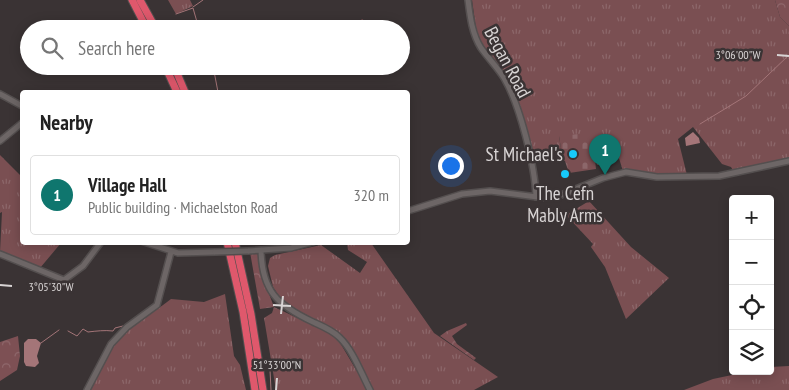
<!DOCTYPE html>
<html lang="en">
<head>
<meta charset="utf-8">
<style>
  :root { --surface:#fff; --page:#f2f2f2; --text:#222; --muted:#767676; --line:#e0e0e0; --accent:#0f766e }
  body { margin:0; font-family:"PT Sans Narrow",sans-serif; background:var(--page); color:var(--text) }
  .controls { position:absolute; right:15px; bottom:15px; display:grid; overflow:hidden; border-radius:5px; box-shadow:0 2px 12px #0003 }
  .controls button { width:45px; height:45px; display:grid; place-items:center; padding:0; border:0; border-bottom:1px solid var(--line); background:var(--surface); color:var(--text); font:25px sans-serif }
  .you { position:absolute; left:450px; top:165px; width:18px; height:18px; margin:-12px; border:4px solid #fff; border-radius:50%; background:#1a73e8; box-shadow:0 0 0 8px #1a73e833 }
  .badge { display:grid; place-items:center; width:32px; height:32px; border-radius:50%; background:var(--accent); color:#fff; font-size:16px; font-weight:700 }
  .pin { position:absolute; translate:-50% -41px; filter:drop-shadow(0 1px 2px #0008) }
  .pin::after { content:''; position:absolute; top:26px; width:18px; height:15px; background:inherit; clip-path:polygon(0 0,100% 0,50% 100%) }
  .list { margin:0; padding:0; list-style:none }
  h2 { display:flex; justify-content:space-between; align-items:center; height:65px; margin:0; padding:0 20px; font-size:21px }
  h2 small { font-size:16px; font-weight:400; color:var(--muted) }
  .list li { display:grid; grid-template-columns:32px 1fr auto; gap:15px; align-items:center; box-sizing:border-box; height:80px; margin:0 10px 10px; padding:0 10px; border:1px solid var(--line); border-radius:5px }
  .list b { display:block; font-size:19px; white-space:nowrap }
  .list p { margin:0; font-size:16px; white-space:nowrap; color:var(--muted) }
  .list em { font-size:16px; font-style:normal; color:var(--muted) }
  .icon { flex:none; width:28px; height:28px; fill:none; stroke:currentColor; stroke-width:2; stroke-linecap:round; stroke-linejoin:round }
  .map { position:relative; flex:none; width:789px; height:390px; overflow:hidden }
  .search { position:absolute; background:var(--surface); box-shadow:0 2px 12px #0003; left:20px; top:20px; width:390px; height:55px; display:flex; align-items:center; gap:12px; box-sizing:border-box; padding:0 18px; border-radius:28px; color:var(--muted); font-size:19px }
  .panel { position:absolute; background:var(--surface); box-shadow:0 2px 12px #0003; left:20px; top:90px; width:390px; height:155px; border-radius:5px }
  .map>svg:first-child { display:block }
</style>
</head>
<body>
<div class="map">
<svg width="789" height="390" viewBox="0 0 789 390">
  <defs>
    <pattern id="grass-tufts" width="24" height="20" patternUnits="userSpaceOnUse" patternTransform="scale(1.25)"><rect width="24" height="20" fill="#7a4f52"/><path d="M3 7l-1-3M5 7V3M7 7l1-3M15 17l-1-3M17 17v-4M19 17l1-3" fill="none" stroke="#8c676a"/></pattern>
    <pattern id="forest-crowns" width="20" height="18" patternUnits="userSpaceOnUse" patternTransform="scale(1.25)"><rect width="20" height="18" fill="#7d5054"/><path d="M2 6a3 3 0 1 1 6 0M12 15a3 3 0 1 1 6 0" fill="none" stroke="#8f686c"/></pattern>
    <pattern id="cemetery-stones" width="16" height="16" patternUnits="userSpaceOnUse" patternTransform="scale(1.25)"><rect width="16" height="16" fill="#7a4f52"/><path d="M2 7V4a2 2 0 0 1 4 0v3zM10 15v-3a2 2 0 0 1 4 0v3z" fill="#8c676a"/></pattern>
  </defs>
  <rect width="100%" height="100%" fill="#3a3334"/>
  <path fill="url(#grass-tufts)" d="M168,0H190L193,6L176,14Z
    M472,0H775L780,17L789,26V160L776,161L734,172L731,167L722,164L693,127L678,139L687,175H663L623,171L618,155L604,164L597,165L593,140L559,136L561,149L530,154L515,98L477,36Z
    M362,19L376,29H357L356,26Z
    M0,155L22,177V242L61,243L40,268L0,252L2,212L0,213Z
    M589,201L631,247L669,278L626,319L605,267L591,247L593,244L566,215Z
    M347,243H371L434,333L498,377L474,390H373L346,342L290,308L279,296L273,287L268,266L270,258L275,255L321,245L360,273L367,262L348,250Z
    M225,294L234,356L240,365L246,390H88C101,367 111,342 132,325C145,316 159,309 171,299L204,302Z
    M274,307L336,336L368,390H276L264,318L272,313Z
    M789,366V390H684L713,379L751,371H770V367Z"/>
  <path fill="url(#forest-crowns)" d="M775,0H789V26L780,17Z
    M250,252L259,254L263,278L274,307L260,309Z
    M466,323L467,325L452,336L457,344L476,358L474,360L440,336L447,331Z
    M18,336L20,356L17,370L0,381V342Z"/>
  <path fill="url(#cemetery-stones)" d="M579,134L593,140L596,169L569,173L565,161H563L559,136Z"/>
  <path fill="#a47578" d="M693,132L699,138L700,143L686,146L685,138Z
    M28,339H36L41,343L37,356L39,363L35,367L26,366L24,362V343Z"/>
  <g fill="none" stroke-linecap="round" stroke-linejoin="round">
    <path stroke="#a47578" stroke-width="1" d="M193,7L203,0
      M176,14L193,8L199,29
      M213,66L218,92
      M700,124L746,96L789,55
      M68,331L77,336L83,329L88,332C96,331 105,330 113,331L115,328L123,326
      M41,343L59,330
      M270,370L271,390"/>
    <g stroke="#544f4f" stroke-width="8">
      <path id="minor" d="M468,0C470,16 472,34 481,48C488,58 498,68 504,78C520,105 535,166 536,197
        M0,94L22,106
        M0,141L22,123
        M408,211L462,194L490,191L545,198L561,195L603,178L626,172L657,177L719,176L789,161
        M144,242L178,253L215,252
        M261,250C262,291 277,305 313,322C322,326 332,330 339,337C353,350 361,373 370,390
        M248,251L291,248L313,242
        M0,254L64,280L83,266L101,242
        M87,390L111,344L127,327L157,305L171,252"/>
    </g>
    <g stroke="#544f4f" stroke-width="9">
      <path id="highway" d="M132,0L147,29
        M140,0L156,29
        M165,66L177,92
        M174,66L185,92
        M227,242L243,312L255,390
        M235,242L251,314L263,390"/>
    </g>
    <use href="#minor" stroke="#6d6666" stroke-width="5"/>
    <use href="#highway" stroke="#df586c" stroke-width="7"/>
    <g stroke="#544f4f" stroke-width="8" stroke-linecap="butt">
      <path id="minor-bridge" d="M215,252L248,251"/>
    </g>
    <use href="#minor-bridge" stroke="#6d6666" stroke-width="5"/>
  </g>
  <path fill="none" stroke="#d8d4d4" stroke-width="2" d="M777,55L789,56M0,285L12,286M273,305L291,306M281,314L283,296M276,390L277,378"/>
  <g fill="#17cafb" stroke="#3a3334" stroke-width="2">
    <circle cx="573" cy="154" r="5"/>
    <circle cx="565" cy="174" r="5"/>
  </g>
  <g text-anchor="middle" stroke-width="5" stroke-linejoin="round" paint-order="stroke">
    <g font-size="19" fill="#d8d4d4" stroke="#3a3334">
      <text transform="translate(508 62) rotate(62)" y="7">Began Road</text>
    </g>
    <g font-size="19" fill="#d8d4d4" stroke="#3a3334" text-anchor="end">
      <text x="563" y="161">St Michael's</text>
      <text x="565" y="200" text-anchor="middle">The Cefn<tspan x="565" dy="22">Mably Arms</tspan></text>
    </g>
  </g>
  <g font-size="12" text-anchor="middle" fill="#d8d4d4" stroke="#3a3334" stroke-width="5" stroke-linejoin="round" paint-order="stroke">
    <text x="738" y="59">3°06'00"W</text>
    <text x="51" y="291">3°05'30"W</text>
    <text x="277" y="369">51°33'00"N</text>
  </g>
</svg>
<div class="controls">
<button>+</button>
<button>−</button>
<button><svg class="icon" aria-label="locate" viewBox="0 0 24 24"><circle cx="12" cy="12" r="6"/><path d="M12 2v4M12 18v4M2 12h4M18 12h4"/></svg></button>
<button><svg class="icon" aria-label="layers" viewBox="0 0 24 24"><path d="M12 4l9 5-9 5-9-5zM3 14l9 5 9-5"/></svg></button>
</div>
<div class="you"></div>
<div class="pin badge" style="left:605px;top:175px">1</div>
<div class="search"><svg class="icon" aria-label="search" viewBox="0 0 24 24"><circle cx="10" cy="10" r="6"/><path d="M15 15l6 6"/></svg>Search here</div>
<section class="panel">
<h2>Nearby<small></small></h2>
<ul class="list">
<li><span class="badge">1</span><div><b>Village Hall</b><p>Public building · Michaelston Road</p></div><em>320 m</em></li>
</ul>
</section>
</div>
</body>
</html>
